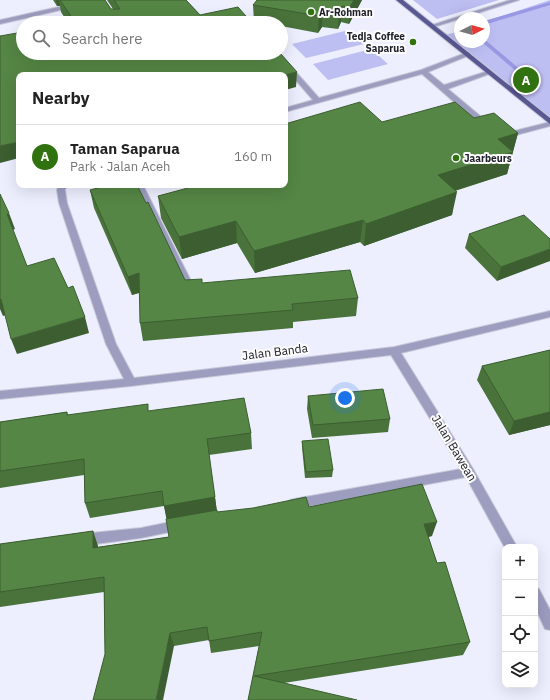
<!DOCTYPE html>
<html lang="en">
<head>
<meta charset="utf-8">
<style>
  :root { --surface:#fff; --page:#f6f6f6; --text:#222; --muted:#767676; --line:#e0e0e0; --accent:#2f720f }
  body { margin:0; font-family:"IBM Plex Sans",sans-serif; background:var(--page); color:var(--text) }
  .controls { position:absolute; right:12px; bottom:12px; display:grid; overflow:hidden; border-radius:8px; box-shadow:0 4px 16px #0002 }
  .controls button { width:36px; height:36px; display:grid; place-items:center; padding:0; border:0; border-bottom:1px solid var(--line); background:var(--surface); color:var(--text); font:20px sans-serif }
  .compass { position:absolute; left:454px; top:12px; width:36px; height:36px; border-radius:50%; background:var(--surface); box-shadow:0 4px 16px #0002; rotate:84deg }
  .you { position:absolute; left:345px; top:398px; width:14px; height:14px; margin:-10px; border:3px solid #fff; border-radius:50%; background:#1a73e8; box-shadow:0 0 0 6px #1a73e833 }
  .badge { display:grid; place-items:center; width:26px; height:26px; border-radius:50%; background:var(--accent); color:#fff; font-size:13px; font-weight:700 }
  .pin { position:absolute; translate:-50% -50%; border:2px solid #fff; box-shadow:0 1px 4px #0006 }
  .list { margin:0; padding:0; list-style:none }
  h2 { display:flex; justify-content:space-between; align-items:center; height:52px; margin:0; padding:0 16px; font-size:17px }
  h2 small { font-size:13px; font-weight:400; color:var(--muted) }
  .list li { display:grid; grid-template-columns:26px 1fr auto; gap:12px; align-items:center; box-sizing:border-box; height:64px; padding:0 16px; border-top:1px solid var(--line) }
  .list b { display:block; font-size:15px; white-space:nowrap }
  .list p { margin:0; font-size:13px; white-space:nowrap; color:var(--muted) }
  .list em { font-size:13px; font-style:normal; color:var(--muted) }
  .icon { flex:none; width:22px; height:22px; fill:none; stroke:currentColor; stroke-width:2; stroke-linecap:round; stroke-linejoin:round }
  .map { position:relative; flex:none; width:550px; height:700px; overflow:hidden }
  .search { position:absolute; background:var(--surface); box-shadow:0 4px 16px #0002; left:16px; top:16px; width:272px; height:44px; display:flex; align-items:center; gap:10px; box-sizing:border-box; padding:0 14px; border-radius:22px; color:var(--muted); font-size:15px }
  .panel { position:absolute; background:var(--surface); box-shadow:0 4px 16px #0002; left:16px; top:72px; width:272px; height:116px; border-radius:8px }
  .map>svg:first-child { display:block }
</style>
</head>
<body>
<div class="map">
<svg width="550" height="700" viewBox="0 0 550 700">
  <rect width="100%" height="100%" fill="#edeefe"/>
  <path fill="#bdbef2" d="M413,0H499L437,19Z
    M550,0V118L445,35L460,31V42H484V22Z
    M349,30L364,44L306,58L292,44Z
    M371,49L388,64L328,80L313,64Z"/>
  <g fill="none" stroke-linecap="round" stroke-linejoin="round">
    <path fill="#9998e4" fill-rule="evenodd" d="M550,2V5L484,25V21Z
      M484,39L534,81V83H530L482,42H484Z"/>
    <g stroke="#c8c9d8" stroke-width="2">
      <path id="minor" d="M510,0H519L434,27L429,26Z
        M72,4L74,5V7L0,24V20Z
        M468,52L471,54L470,55L428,72L444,85L488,71H492V73L448,89L491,125V129H485L422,74L285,112V108L313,100L272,53H279L319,98L421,70Z
        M550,122V126L505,138L501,136L502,134Z
        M59,185H67L65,190L67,203L116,344L134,378L394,347L550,311V317L401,353L473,469L517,547L505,548L466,477L294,509L290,508L288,504L290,500L294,499L461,469L391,355L131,386L0,399V391L124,379L106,344L59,203L57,190Z
        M135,185H143L191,281L189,283L186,284L181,281Z
        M180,520L184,521L186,525L184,529L141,538L81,546L77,544L75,540L77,536L81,534L141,528Z
        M535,587L539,589L550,610V630L545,629L535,607Z"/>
    </g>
    <g stroke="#c8c9d8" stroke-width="2">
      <path id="major" d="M396,0H403L550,118V124Z"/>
    </g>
    <use href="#minor" fill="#9c9dbf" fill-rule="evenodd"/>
    <use href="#major" fill="#5a5893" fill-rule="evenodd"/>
  </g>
  <path fill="#49733b" d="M53,0H105L111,9H113L107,0H186L200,15L252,23H68L61,12L60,6H57Z
    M362,0L349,24L341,22L338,29L322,27L318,33L281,26V23H261L254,22L253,5Z
    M474,118L518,133L507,174L455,191L452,215L364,246L360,242L255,273L237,243L182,259L161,218L158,196L285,185V124L382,122Z
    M90,190L185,280L202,283L358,298L356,316L293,322V328L143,341L140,323V292L132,295L94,208Z
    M469,234L550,239L497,281L465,248Z
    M550,350V425L509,435L477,380L482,366Z
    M308,396L390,419L388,432L312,438L307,409Z
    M149,411L251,433L252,449L209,455L217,512L309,507L432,536L428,537L437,563L470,642L463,655L284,683L248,700L259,646L211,653L209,640L174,646L105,654L104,592L0,607V544L93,531L98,547L169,537L167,519L164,506L90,518L85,503L84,475L0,488V422L67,412L68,415Z
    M302,441L333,470L332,477L305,478L302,447Z"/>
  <path fill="#3c5e30" d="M56,0H59L60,6H57Z
    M354,0H362L349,24L350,7Z
    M342,6L341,22L338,29L339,12Z
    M323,10L322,27L318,33L319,16Z
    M297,72L296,87L285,90V75H284Z
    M518,133L507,174L434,197L438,175L498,139Z
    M19,142V158L0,163V146Z
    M457,192L452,215L364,246L366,224Z
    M9,213L15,229L12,230L7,214Z
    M363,220L360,242L255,273L254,251Z
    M236,221L237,243L182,259L179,237Z
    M550,249V261L497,281L501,267Z
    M139,273L143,292L132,295L128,277Z
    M1,299L6,315L3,316L0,309V300Z
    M85,317L89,333L17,354L11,339Z
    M550,412V425L509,435L514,421Z
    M215,497L217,512L167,522L164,506Z
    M437,522L432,536L419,539L424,524Z
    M93,531L98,546V562L93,548Z
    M170,633L174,646L163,700H156Z"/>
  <path fill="#558645" stroke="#3c5e30" d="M60,0H105L111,9H120L114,0H186L200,15L238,7L252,23H66L74,21Z
    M257,0H354L350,7L342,6L339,12L323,10L319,16L253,5Z
    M23,32V53H280L297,72L284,75H19V142L0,146V36Z
    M360,102L382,122L455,102L474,118L494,113L518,133L498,139L513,152L438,175L457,192L366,224L363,220L254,251L236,221L179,237L158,196L199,185H285V135H286L285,134V124Z
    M109,185H137L146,203L148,202L185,280L202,279V283L350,270L358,298L292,304L293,310L140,323L139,273L128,277L90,190Z
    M0,194L9,213L7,214L27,266L54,258L68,288L73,286L85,317L11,339L1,299L0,300Z
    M524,215L550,239V249L501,267L469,234Z
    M550,350V412L514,421L482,366Z
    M383,389L390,419L313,425L308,396Z
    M244,398L251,433L207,439L215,497L164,506L162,491L85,503L84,459L0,471V422L67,412V415L148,404V411Z
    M328,439L333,470L306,472L302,441Z
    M422,484L437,522L424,524L437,563L445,562L470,642L254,676L357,700H248L262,632L209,641L207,627L170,633L156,700H93L105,654L104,577L0,592V544L93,531V548L169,537L166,519L217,510V512L253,508L306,497L309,507Z"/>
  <g fill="#2f720f" stroke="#fcfcfc" stroke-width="1.5">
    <circle cx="311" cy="12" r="4"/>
    <circle cx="413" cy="42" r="4"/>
    <circle cx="456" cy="158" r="4"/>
  </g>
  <g text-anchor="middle" stroke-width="4" stroke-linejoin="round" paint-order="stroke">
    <g font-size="10" font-weight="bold" fill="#20202a" stroke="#fcfcfc" text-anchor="start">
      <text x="319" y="16">Ar-Rohman</text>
      <text x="405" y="40" text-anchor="end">Tedja Coffee<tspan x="405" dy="12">Saparua</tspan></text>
      <text x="464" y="162">Jaarbeurs</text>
    </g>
    <g font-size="12" fill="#20202a" stroke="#fcfcfc">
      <text transform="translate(275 352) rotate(-7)" y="4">Jalan Banda</text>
      <text transform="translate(454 448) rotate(59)" y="4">Jalan Bawean</text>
    </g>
  </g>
</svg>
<div class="controls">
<button>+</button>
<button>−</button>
<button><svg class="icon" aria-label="locate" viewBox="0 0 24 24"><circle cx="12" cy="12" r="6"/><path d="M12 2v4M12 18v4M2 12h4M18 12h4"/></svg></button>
<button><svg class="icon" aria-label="layers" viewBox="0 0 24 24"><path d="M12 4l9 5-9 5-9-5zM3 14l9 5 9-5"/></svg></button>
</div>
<svg class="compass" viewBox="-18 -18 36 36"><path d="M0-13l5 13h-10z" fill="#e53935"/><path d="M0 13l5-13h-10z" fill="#767676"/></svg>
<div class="you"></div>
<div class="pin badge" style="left:526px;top:80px">A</div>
<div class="search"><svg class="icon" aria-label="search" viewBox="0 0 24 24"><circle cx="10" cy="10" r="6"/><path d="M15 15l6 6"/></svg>Search here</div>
<section class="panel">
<h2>Nearby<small></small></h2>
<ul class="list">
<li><span class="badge">A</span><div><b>Taman Saparua</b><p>Park · Jalan Aceh</p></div><em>160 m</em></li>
</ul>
</section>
</div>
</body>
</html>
